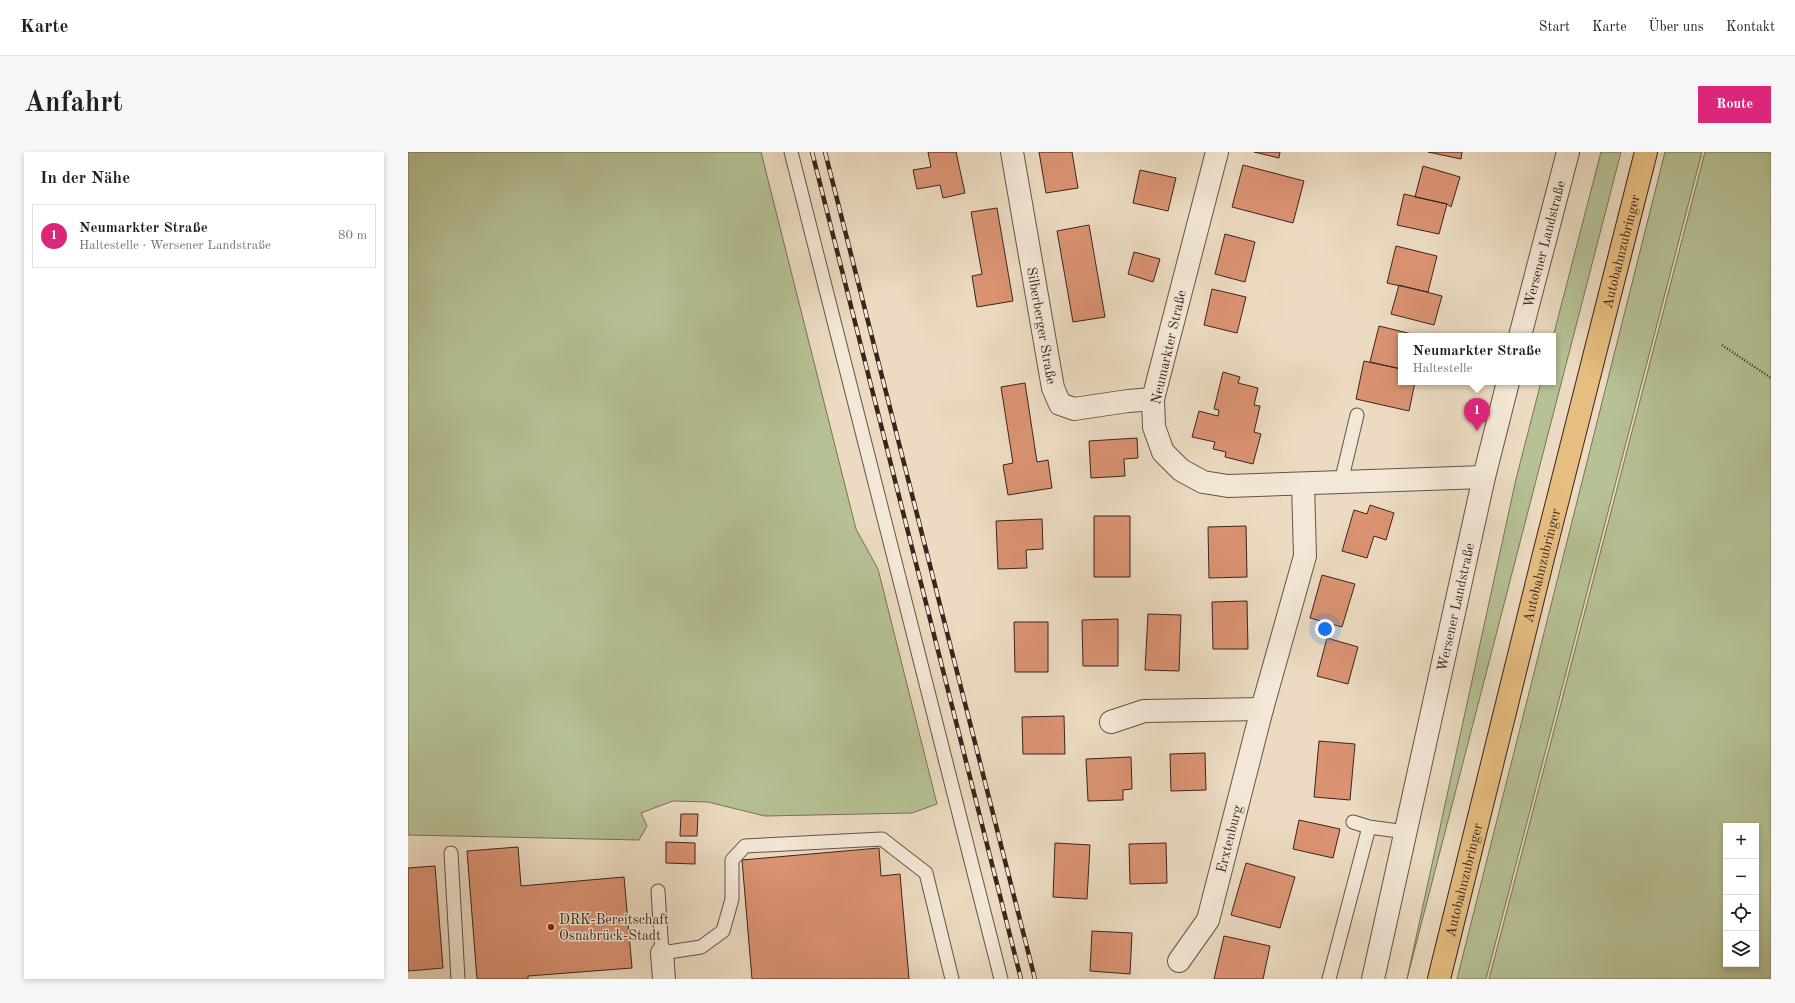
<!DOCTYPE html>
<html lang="de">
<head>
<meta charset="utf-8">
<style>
  :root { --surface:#fff; --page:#f6f6f6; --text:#202124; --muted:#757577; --line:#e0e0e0; --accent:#db2777 }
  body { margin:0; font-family:"Old Standard TT",serif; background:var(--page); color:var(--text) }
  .controls { position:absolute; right:12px; bottom:12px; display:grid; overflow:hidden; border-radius:0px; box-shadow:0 2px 6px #0003 }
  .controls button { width:36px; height:36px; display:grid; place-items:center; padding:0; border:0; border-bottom:1px solid var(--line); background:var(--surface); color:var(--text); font:20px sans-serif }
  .you { position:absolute; left:917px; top:477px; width:14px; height:14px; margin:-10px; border:3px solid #fff; border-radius:50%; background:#1a73e8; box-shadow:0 0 0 6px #1a73e833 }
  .badge { display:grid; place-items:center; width:26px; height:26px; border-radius:50%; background:var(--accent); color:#fff; font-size:13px; font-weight:700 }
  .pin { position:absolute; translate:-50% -33px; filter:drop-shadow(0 1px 2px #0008) }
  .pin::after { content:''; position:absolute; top:21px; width:14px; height:12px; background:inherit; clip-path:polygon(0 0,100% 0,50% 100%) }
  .popup { position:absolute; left:990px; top:181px; width:158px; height:52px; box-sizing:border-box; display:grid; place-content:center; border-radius:0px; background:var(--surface); filter:drop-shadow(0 1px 3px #0005); font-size:13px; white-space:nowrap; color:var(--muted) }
  .popup b { font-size:15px; color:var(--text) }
  .popup::after { content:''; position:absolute; left:50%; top:100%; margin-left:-8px; border:8px solid transparent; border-top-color:var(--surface) }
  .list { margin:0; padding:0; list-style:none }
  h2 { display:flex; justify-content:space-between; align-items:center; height:52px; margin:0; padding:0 16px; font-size:17px }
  h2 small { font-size:13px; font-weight:400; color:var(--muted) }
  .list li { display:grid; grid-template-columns:26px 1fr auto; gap:12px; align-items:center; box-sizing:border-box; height:64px; margin:0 8px 8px; padding:0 8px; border:1px solid var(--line); border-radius:0px }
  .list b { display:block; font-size:15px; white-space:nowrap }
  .list p { margin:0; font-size:13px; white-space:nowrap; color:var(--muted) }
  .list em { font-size:13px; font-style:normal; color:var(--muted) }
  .icon { flex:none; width:22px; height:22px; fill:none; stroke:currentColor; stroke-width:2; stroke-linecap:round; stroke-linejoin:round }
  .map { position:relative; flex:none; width:1363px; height:827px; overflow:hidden; border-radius:0px }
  header { display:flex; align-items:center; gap:24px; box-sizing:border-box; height:56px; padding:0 20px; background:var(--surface); border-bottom:1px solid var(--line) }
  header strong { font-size:19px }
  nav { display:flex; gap:22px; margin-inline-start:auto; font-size:14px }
  .intro { display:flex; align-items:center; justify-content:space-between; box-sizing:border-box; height:96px; padding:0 24px }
  h1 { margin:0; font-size:28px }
  .button { padding:10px 18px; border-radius:0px; background:var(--accent); color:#fff; font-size:14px; font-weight:700 }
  main { display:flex; gap:24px; padding:0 24px }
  aside { flex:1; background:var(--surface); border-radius:0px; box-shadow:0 2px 6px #0003 }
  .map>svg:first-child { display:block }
</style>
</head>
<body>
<header>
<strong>Karte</strong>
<nav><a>Start</a><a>Karte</a><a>Über uns</a><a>Kontakt</a></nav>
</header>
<div class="intro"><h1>Anfahrt</h1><a class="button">Route</a></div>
<main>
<aside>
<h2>In der Nähe<small></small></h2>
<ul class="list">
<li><span class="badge">1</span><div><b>Neumarkter Straße</b><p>Haltestelle · Wersener Landstraße</p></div><em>80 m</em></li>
</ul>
</aside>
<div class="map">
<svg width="1363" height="827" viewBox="0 0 1363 827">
  <rect width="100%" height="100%" fill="#ecdbc2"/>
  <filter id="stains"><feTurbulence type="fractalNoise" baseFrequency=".005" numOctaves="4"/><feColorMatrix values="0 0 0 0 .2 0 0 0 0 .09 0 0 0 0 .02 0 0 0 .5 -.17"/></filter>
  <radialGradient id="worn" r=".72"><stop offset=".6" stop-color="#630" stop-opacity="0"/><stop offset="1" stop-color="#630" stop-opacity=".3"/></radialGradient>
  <path fill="#b6c195" stroke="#787258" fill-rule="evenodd" d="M0,0H353L448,377L470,417L529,652L504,661L357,664L300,650L265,649L233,661L239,674L231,688L0,683Z
    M1193,0H1213L999,827L1108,327L1133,230H1145V185Z
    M1257,0H1294L1078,827H1049Z
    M1297,0H1363V827H1081ZM1318,674H1348V812H1318Z"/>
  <path fill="#db9372" stroke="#3a241c" d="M520,0H548L557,41L535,46L532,33L509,37L505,18L523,15Z
    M631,0H664L670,36L638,41Z
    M846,0H872L871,6Z
    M1020,0H1054L1053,7Z
    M835,13L896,29L885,71L824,55Z
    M1015,14L1052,25L1043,55L1039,52L1007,45Z
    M732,18L768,26L760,59L725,51Z
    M996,42L1039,52L1031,82L989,73Z
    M589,56L605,149L569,155L564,124L574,122L563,60Z
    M681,73L697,165L665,170L649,79Z
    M817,82L847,90L837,130L807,122Z
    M988,94L1029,104L1020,140L979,131Z
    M726,100L752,107L745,130L720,122Z
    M991,133L1034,144L1026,173L983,162Z
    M804,137L838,145L829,181L796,173Z
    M971,174L1012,184H993V217L962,210Z
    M956,209L993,217V230H1007L1001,259L948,247Z
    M815,220L832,225L830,231L850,236L846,253L852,254L846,280L853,282L845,312L817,305L818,300L805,297L807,290L784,285L791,259L810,264L811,258L806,257Z
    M617,231L629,310L640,308L644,336L600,343L595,313L605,311L593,235Z
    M729,286L730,306L716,307L717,324L683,326L681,289Z
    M962,353L986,361L978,388L966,384L959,406L934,399L946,358L959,362Z
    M686,364H722V425H686Z
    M634,367L635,397L618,398L619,416L590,417L588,369Z
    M838,374L839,425L801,426L800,375Z
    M914,423L947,432L934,475L902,466Z
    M839,449L840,497H805L804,450Z
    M740,462L773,463L771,519L737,518Z
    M710,467V514H675L674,468Z
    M606,470H640V520H607Z
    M919,486L950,495L940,532L909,524Z
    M656,564L657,602H615L614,565Z
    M911,589L947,592L942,648L906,645Z
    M797,601L798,638L763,639L762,602Z
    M723,605L724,637L715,638V648L680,649L678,607Z
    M273,662H290L289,684H272Z
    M891,668L932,677L925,706L885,697Z
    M258,690L287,691V712L258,711Z
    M647,691L682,693L679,747L645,745Z
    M758,691L759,731L722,732L721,692Z
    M110,695L113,734L216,725L224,816L120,824V827H69L59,699Z
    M471,696L473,724L492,722L501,827H344L334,708Z
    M838,711L887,725L872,776L823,763Z
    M27,714L35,816L0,819V716Z
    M684,779L724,781L722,822L682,819Z
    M816,784L862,794L855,827H806Z"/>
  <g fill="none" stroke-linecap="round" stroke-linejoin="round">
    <g stroke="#665246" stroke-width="15">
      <path id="service" d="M383,0L593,827
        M933,330L949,263
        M945,670L961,675L998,680
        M43,701L50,827
        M250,739L254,801L293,795L315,779L324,747V708L337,694L474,687L518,721L544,827
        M921,827L961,675"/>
    </g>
    <g stroke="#665246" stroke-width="24">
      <g id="minor">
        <path id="s1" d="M604,0L645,236L652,252L666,257L720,249L745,247"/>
        <path d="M809,0L745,247L746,275L755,300L773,318L795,330L820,334L1076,325"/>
        <path id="s2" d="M1112,184L1160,0"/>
        <path d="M703,570L736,559L854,557"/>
        <path d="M254,801L256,827"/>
        <path id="s3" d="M771,809L800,768L854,557L897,404L895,332"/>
        <path id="s4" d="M965,827L1076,325L1100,230"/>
      </g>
    </g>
    <g stroke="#3a241c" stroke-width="24">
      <g id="trunk">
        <path id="s5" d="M1031,827L1136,402L1238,0"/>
      </g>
    </g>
    <path stroke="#3a241c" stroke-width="2.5" stroke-dasharray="1 2" stroke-linecap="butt" d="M1314,193L1363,226"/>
    <use href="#service" stroke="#f3e8d7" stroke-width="13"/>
    <use href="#minor" stroke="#f3e8d7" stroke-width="22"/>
    <use href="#trunk" stroke="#e6be81" stroke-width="22"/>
    <g stroke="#3a241c" stroke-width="4.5">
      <path id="rail" d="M404,0L613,827
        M417,0L627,827"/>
    </g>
    <use href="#rail" stroke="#f3e8d7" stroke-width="3" stroke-dasharray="9" stroke-linecap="butt"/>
  </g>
  <circle fill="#8f2418" stroke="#f3e8d7" stroke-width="1.5" cx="143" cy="775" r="4"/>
  <g text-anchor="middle" stroke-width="3" stroke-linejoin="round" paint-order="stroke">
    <g font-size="14" fill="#3a241c" stroke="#f3e8d7">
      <text dy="5" stroke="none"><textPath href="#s2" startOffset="95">Wersener Landstraße</textPath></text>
      <text dy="5" stroke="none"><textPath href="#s5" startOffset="750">Autobahnzubringer</textPath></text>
      <text dy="5" stroke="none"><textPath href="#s1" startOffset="176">Silberberger Straße</textPath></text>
      <text transform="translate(760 195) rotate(-77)" y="5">Neumarkter Straße</text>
      <text dy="5" stroke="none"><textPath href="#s5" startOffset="426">Autobahnzubringer</textPath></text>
      <text dy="5" stroke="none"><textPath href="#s4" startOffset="381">Wersener Landstraße</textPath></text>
      <text dy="5" stroke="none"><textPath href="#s3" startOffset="134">Erxtenburg</textPath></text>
      <text dy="5" stroke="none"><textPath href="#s5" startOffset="102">Autobahnzubringer</textPath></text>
    </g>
    <g font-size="14" fill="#3a241c" stroke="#f3e8d7" text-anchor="start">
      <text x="151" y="772">DRK-Bereitschaft<tspan x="151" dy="16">Osnabrück-Stadt</tspan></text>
    </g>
  </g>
  <rect width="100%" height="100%" filter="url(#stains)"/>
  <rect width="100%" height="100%" fill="url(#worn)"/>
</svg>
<div class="controls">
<button>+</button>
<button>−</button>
<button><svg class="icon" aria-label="locate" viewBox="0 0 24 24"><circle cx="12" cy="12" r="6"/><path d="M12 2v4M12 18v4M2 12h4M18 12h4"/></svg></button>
<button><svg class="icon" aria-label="layers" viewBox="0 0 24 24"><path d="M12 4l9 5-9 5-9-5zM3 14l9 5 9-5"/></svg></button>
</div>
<div class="you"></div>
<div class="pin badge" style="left:1069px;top:279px">1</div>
<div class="popup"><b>Neumarkter Straße</b>Haltestelle</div>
</div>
</main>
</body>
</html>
